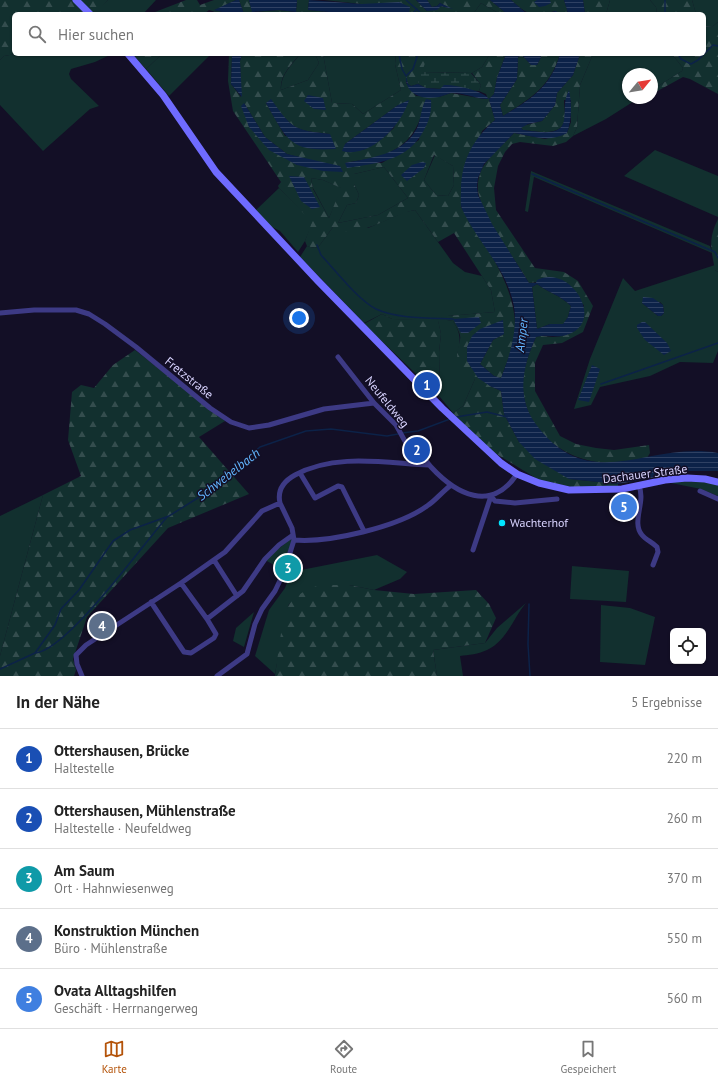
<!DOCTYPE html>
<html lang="de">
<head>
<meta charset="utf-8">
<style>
  :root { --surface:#fff; --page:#f2f2f2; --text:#222; --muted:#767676; --line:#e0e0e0; --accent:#b45309 }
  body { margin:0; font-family:"PT Sans",sans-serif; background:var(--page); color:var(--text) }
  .controls { position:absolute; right:12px; bottom:12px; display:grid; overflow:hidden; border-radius:6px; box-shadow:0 1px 3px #0004 }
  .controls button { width:36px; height:36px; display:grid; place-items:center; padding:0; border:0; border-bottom:1px solid var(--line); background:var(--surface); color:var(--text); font:20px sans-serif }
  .compass { position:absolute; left:622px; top:68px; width:36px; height:36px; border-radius:50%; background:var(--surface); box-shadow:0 1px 3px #0004; rotate:60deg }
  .you { position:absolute; left:299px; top:318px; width:14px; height:14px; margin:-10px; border:3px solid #fff; border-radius:50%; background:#1a73e8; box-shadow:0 0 0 6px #1a73e833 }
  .badge { display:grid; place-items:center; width:26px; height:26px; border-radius:50%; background:var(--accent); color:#fff; font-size:13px; font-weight:700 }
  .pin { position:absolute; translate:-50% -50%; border:2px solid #fff; box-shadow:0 1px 4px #0006 }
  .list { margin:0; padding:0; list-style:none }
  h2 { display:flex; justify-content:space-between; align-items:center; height:52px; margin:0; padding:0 16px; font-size:17px }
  h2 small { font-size:13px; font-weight:400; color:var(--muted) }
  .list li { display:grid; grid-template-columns:26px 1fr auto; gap:12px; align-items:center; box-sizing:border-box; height:60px; padding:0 16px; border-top:1px solid var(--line) }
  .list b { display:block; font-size:15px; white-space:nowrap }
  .list p { margin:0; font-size:13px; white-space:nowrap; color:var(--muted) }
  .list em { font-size:13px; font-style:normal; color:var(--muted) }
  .icon { flex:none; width:22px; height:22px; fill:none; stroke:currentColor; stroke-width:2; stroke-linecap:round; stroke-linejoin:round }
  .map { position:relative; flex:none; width:718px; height:676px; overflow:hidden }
  .search { position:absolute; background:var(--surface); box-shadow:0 1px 3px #0004; left:12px; right:12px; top:12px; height:44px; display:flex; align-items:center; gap:10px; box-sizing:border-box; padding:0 14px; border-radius:6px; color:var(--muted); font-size:15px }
  .sheet { height:352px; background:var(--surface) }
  nav { display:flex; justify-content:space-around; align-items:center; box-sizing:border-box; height:56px; border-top:1px solid var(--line); background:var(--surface); font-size:11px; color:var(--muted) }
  nav a { display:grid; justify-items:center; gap:2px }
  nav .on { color:var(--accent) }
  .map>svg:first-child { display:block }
</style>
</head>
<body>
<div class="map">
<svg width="718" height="676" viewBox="0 0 718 676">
  <defs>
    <pattern id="forest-firs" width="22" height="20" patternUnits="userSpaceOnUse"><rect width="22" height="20" fill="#12302f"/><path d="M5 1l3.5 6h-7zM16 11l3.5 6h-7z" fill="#344d4e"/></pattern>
    <pattern id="wetland-marsh" width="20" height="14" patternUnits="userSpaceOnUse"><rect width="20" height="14" fill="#12302f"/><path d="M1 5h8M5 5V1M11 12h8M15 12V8" fill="none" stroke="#344d4e"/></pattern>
    <pattern id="water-rules" width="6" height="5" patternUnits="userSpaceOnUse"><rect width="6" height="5" fill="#0c2248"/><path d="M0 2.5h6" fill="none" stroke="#2f4163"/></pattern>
  </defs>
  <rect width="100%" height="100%" fill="#130f26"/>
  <path fill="#12302f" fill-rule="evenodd" d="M108,0H156L143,14H100L99,9Z
    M610,0H650L656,7L657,14H606Z
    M692,0H718V22L712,27L704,26V14H696Z
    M481,3L500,14H473Z
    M15,54H112L95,62L71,69L69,74L71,79L99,106L90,109L43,151L0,105V60L4,56Z
    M162,54H211L169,96L146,69Z
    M300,54H315L319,63L308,80L281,90C280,75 292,65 300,54Z
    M323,54H396L395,64L401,90L363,114L352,104L332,103Z
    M428,54H490L482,67L472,73L420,72Z
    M593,54H672L683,68L682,71L652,90V74H628V98H639L606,119L573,136L577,127L580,85Z
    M655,150L718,176V217L624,176Z
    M435,155L453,166L454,185L448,196L436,195L424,180Z
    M384,167L408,198L378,215L338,223L347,205L356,203L359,195L354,184V174Z
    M531,171L710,246L712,253L534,177L528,212L525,211Z
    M311,178L323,180L342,188L329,218L313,188Z
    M279,188L313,222L305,241L298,252L280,231L268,225L256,210Z
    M415,210L453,263L465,272L482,276L491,290L495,312L448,316L447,320L453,321C461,334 461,340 457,355L475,379L463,406L453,413L440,397L439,352L441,334L438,321L392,319L382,314L364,323L300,257L307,246L315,248L319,246L333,227L368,228L405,212Z
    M715,265V270L718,272V351L713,363L680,362L650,376L600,387L591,405L574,409L590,359L623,278L635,291ZM660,302L663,305L664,313L661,316H658L642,303Z
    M537,284C549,293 560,295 571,306L568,317L563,325L550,324L537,329L532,287Z
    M671,481L704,482L718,485V496L701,489L671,483Z
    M43,495L0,656V516Z
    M293,537L283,570L265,560Z
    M377,555L407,572L400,579L374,590L349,585L289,604L285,620L275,674L255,656L269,610L285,588L291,572Z
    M572,566L629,571L626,602L570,599Z
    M526,603C513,618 507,641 487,650C479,654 468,655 460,656L463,676H437L433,650L485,643L497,628Z
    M601,605L630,608L655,617L645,665L600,662Z
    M254,612L244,647L233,641L236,628Z"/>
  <path fill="url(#forest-firs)" fill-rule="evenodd" d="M0,0H108L100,9V14H14L15,54L4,56L0,60Z
    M186,0H197L200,5L214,0H236L215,10L231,14H222L209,10L204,14H150Z
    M239,0H249L253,12L279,10L296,12L297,0H309L308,10L350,14H244Z
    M324,0H416L427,11L441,6L450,8L440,3L437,6L432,7L427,0H490L507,14H500L481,3L473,14H391L409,13L377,4H361Z
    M511,0H564L568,13H558L555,11C532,18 528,15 511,0Z
    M583,0H610L606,14H585Z
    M650,0H692L696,14H657L656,7Z
    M718,22V94L690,79L683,77L652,94V90L682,71L683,68L672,54H704V26L712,27Z
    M132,54H162L146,69Z
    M229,54H232L231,84L241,97L240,61L242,54H300C292,64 279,76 281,90L308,80L319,63L315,54H323L332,103L352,104L363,114L401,90L395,64L396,54H428L418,84L411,86L408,84L406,78V83L416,96L439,97L451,93L484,99H488L486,94L479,91L481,85L472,73L482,67L490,54H506L497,78L494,94L489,99L495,120L482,131L461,207C485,246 522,292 514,341C511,353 505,366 501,379L494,376L480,364L493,340L504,334L467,347L490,386L501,391L504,414L519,442L570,479L618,484V488L572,487L539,480L485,447L453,413L463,406L475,379L463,376C461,369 457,360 457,354C460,335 464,340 453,321L447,320V316L495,312L491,290L454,233L438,242L415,210C392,214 355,242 333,227L319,246L315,248L307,246L305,241L312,222L279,188L278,186L281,182L233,111L228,81ZM271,100C293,130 294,130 330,134L285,136L266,103ZM244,103L265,137L287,154L313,161L297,165L249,127ZM424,103L419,140L382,163H345C353,161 361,160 370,159C401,152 419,135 424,103ZM398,105L394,128L379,141L363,150L345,144ZM434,155L453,166L454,185L448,196L436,195L424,180ZM384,167L408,198L378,215L338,223L347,205L356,203L359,195L354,184V174ZM311,178L323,180L341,188L329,218L313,189Z
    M538,54H560C550,87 531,98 503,116L500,105L517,79L518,57L522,55L531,65H537L541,57Z
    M580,54H593L580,85L577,127L573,136L566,142L553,146L520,142L512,144L505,152L498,166L494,188L496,210L535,268L564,272L578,281L593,306L583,332L562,343L543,345L535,363V391L560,436L576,444L596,448L614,450L649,445L650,453L647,458C635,460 622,464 611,463C569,463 526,434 523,389C522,370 529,353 536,337C543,335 547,337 553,337C562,337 569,334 576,330L584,305L538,282L529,283C513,255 488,227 479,196C476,185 479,172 485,164C493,152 505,143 514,133L545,139L567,133L571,122V100H564C564,106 566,116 564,122C559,137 535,131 523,130L521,128L522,126L542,121L555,105L557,93L573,75Z
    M718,219V272L715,270C711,249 708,239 718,219Z
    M382,314L392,319L438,320L441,334L439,352L440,397L364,324Z
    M135,350L225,421L199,437L249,494L168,528L87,617L73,659L76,670L74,676H0V656L43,495L81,476L68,440L72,392L81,385L94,388L113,365Z
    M321,585H349L374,590L414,594L476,590L489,604L496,618L485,643L433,650L437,676H275C278,658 281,619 289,605C296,594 309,588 321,585Z"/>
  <path fill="url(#wetland-marsh)" d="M420,72L471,73L481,85L479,91L426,88L418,84Z"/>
  <path fill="url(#water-rules)" fill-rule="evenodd" d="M236,0H239L244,14H231L214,10Z
    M249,0H297L296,12L279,10L252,12Z
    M309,0L361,4L399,2L410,7L409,13L350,14L308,10Z
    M416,0H427L432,7L437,6L440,3L453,9L441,6L437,10L427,11Z
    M490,0H511L526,13L530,14H507Z
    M537,0H550L551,3L545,6L539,7L534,2Z
    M564,0H583L585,14H545L556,11L558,13H568Z
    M242,54L240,61L242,97L231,84L232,55Z
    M506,54H538L541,57L537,65H531L522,55L518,57L517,79L500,105L503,116C531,99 551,87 560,54H580L573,75L557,93L555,105L542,121L528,124L521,128L523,130C535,131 562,138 564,120C566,108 563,102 569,90C572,105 572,119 567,133C549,143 533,136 514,133L484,164L478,178L477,186L478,195L492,224L529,283H536L537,280C568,264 601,314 575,331C559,341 550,333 536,337C523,365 516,396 535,423C589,498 649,440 718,453V471H688L618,484L569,479L535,459L519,442L504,414L501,391L490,386L478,378L467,361V347L472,336L480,329L503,320L504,334L493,340L480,364L494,376L501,378C510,356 519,326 513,302C505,267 477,241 462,209C460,204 461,196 461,191C461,161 473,139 495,120L489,99C476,99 463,92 451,93C447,94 443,96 439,97C423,100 405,95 406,76L408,84L411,86L418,84L426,88L440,89L444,85C454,84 484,91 489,99L494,94L497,78ZM537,284C549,293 560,295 571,306L568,317L563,324H550L537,329L532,287Z
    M308,95L323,98L326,110L314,109L304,101Z
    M271,99C293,130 294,130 330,134L336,149C290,152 287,140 266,103Z
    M426,99L431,100C432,111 429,121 424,130C408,161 378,163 347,168L345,163C371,158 404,154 417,128C421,119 421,108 426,99Z
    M409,100C402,124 371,159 342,151L345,144L398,105Z
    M244,103L265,137L287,154L340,166L343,172L323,171L297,165L269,150L249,127L241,106Z
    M422,162L426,163L424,168L407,181L401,175L412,165Z
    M289,176L304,177L320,207L312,209L301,201Z
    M643,297L653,298L663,305L664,313L661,316H658L642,303Z
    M479,317L481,323L468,333H461L453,319Z
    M642,322H645L667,343L671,351L664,355L645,340L637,328V325Z
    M592,365L600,369L589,402L578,400Z"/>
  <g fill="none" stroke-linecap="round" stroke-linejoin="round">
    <path stroke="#0c2248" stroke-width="1.5" d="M406,0L422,14
      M412,14L417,9
      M665,14V0
      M399,54L402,69L406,76L413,69L418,54
      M678,54L681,59L691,64L698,60L713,45L718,46
      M532,174L715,252L718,258
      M317,245L321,255C335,270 359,301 376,309C397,319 431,318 453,319
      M601,384L718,343
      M456,417L487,412L507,417
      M402,433L418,431L450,419
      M529,604L528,644L530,676
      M35,653C67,651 144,543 168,516
      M0,669L35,653L55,625L61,609L79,590L113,541L130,530L169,516L212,489L260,447L306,431L331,429L387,436L398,434"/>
    <path stroke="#3d3a85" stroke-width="5" d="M0,313L34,310H76L89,314L105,324L136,347L210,408L231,422L249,428L269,425L324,409L374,403
      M338,357L374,403L396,425L411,452L415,464
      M411,452H420C425,457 426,462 431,467C456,494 491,513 517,474
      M300,473L315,498L338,486L342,487L364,531
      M639,486C646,502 631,522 642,535C646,540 652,542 657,547L658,552L653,565
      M700,491L718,499
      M491,496L495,501L515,503L557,499
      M294,540C329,543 398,527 427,506C435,501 442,492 450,486
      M473,550L491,496
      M214,560L237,596
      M181,583L207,619
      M151,602L184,652L191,653L214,638L216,634L207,619L243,591L265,559L279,545L293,535
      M82,676L77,664L76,655L86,645L181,583L225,552L262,511L280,503C277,490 284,481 295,475C335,453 385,463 429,465
      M217,676L247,654L255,624L262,609L275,591L284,572L294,540L292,528L280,503"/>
    <path stroke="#6f6bff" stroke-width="7" d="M76,0L90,14
      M128,54L163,95L216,172L318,281L442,408L501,463L517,474L539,483L569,490L622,489L665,480L687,478L705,479L718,482"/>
  </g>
  <circle fill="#00e5ff" stroke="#130f26" stroke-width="1.5" cx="502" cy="523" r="4"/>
  <g text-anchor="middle" stroke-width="3" stroke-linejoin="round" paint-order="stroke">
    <g font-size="12" fill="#d9d4ff" stroke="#130f26">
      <text transform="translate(189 378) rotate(39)" y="4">Fretzstraße</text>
      <text transform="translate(387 402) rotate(51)" y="4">Neufeldweg</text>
      <text transform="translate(645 474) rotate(-7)" y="4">Dachauer Straße</text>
    </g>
    <g font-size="12" fill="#d9d4ff" stroke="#130f26" text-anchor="start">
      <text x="510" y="527">Wachterhof</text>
    </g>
    <g font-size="13" font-style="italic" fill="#62b6ff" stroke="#130f26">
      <text transform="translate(521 335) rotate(-83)" y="5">Amper</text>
      <text transform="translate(228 474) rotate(-38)" y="5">Schwebelbach</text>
    </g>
  </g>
</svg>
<div class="controls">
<button><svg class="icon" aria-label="locate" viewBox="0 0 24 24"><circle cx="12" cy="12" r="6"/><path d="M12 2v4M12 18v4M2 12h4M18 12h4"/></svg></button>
</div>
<svg class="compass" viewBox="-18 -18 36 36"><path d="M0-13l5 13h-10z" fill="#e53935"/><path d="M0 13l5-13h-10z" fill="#767676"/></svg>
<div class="you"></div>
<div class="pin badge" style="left:427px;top:385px;background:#1a4fb4">1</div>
<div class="pin badge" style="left:417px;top:450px;background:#1a4fb4">2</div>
<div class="pin badge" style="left:288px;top:568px;background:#0f9aa8">3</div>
<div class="pin badge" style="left:102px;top:626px;background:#5c6f8a">4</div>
<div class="pin badge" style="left:624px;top:507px;background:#3f7fe0">5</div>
<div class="search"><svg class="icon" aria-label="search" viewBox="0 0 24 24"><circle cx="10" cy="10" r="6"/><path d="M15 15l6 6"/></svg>Hier suchen</div>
</div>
<section class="sheet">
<h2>In der Nähe<small>5 Ergebnisse</small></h2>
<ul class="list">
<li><span class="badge" style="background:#1a4fb4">1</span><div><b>Ottershausen, Brücke</b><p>Haltestelle</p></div><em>220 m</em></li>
<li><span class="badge" style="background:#1a4fb4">2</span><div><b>Ottershausen, Mühlenstraße</b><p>Haltestelle · Neufeldweg</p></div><em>260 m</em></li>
<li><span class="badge" style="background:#0f9aa8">3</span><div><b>Am Saum</b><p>Ort · Hahnwiesenweg</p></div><em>370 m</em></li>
<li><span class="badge" style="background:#5c6f8a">4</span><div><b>Konstruktion München</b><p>Büro · Mühlenstraße</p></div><em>550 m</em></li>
<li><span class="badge" style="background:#3f7fe0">5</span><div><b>Ovata Alltagshilfen</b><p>Geschäft · Herrnangerweg</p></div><em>560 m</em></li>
</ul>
</section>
<nav>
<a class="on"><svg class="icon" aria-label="map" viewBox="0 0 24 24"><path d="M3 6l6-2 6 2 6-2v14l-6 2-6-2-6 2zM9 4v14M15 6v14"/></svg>Karte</a>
<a><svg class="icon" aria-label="directions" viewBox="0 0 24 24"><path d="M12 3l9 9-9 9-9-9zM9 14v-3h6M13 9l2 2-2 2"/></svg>Route</a>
<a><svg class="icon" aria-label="saved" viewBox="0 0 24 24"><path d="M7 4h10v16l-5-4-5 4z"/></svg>Gespeichert</a>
</nav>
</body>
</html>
